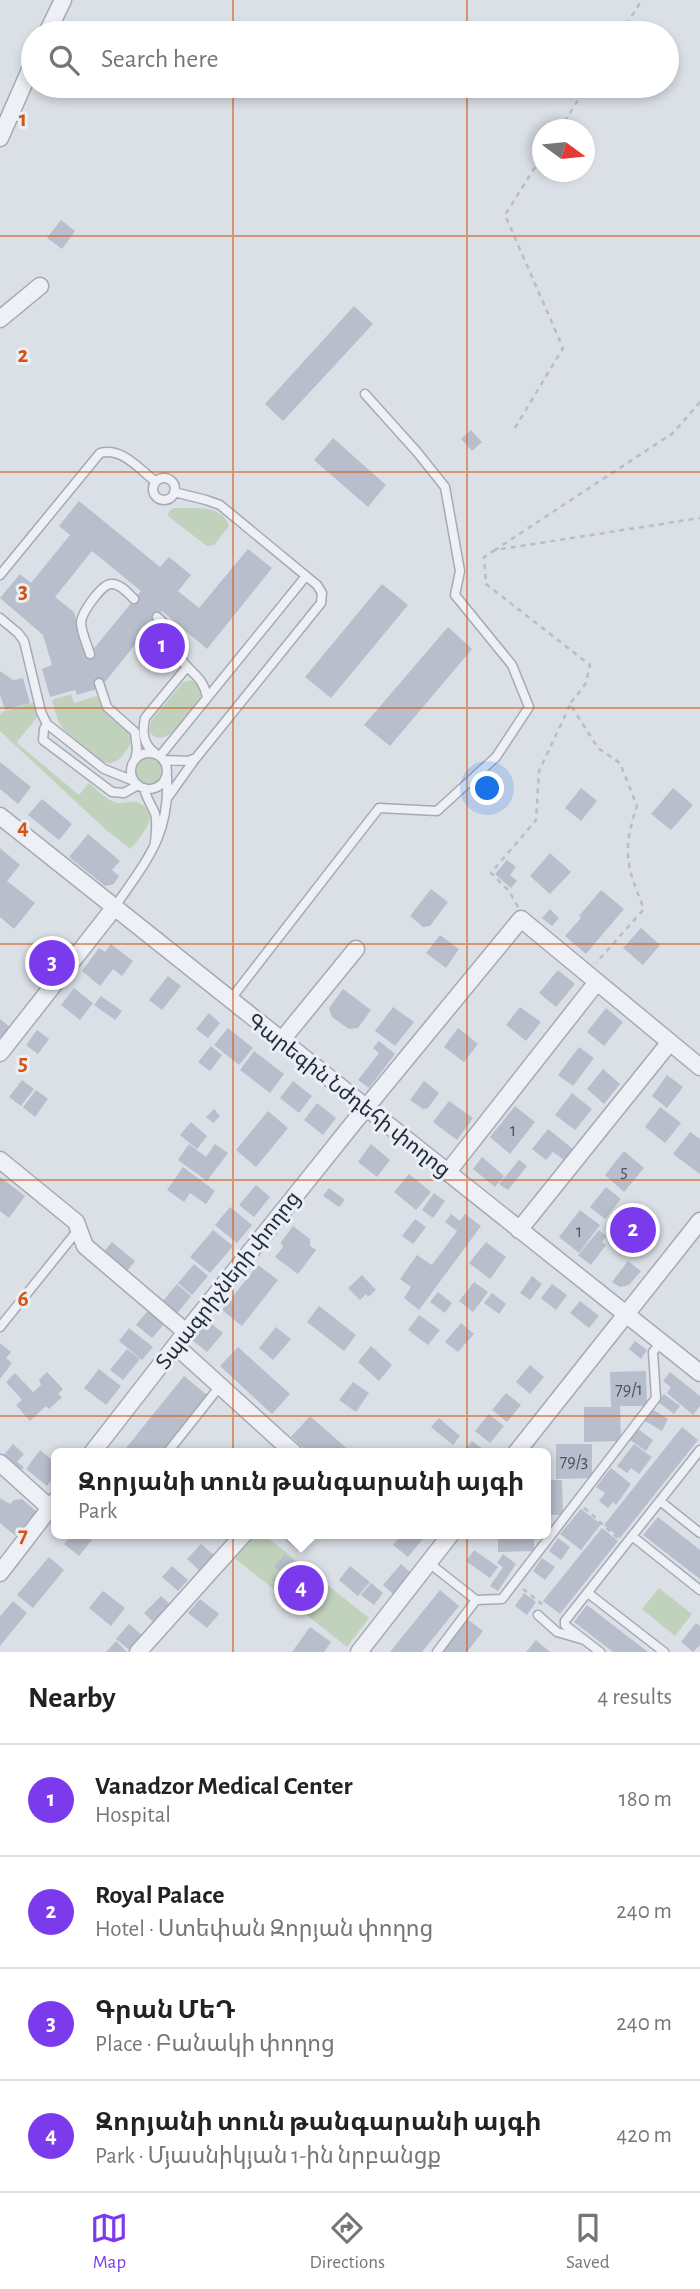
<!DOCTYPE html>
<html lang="en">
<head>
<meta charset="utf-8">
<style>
  :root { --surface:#fff; --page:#f2f2f2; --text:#222; --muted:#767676; --line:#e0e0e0; --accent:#7c3aed }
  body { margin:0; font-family:"Alegreya Sans","Noto Sans Armenian",sans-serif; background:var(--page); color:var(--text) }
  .compass { position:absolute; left:532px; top:119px; width:63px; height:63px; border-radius:50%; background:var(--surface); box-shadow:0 4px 10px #0003; rotate:105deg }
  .you { position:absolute; left:488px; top:789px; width:24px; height:24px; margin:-18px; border:5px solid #fff; border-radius:50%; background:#1a73e8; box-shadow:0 0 0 10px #1a73e833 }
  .badge { display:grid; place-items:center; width:46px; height:46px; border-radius:50%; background:var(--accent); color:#fff; font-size:23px; font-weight:700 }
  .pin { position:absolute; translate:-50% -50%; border:4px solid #fff; box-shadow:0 2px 7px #0006 }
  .popup { position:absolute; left:51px; top:1448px; width:500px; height:91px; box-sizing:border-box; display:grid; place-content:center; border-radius:10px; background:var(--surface); filter:drop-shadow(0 2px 5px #0005); font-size:23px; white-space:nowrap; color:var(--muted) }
  .popup b { font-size:26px; color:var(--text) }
  .popup::after { content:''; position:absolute; left:50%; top:100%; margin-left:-14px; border:14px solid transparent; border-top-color:var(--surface) }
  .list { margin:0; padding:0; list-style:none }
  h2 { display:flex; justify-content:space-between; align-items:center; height:91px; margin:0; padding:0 28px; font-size:30px }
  h2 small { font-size:23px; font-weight:400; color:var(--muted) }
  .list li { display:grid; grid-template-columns:46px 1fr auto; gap:21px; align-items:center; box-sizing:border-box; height:112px; padding:0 28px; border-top:2px solid var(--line) }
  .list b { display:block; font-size:26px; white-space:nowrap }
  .list p { margin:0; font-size:23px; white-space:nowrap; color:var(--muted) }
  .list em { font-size:23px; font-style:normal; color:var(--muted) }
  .icon { flex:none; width:38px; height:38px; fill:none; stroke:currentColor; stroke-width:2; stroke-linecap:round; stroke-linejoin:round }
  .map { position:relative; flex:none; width:700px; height:1652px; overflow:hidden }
  .search { position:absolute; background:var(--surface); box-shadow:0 4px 10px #0003; left:21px; right:21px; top:21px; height:77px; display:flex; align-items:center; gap:18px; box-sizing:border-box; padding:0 24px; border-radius:38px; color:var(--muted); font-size:26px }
  .sheet { height:539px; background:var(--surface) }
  nav { display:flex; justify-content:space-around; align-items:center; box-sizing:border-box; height:98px; border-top:2px solid var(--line); background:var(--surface); font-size:19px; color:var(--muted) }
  nav a { display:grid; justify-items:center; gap:4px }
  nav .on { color:var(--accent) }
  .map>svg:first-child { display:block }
</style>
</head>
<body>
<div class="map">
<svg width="700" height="1652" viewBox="0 0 700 1652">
  <rect width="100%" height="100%" fill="#dbe0e7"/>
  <path fill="#c0d2bc" d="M174,508C193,509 222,503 229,526L214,545L207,546L168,516L169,511Z
    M191,680L198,683L202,692L201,696C191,710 165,755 149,731L151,721L183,682Z
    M71,694L74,703L97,696C99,702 101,707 105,712C116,725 141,732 126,751C120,759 117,763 108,763L102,761L64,730L58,721L52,700Z
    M35,702L38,716L17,742L18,744L79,795L89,783C96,789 108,801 117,803C124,804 131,800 139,803C163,814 140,838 130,849L105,829L0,731V715L2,712Z
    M136 771a13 13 0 1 1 26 0a13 13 0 1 1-26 0Z
    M251,1534H263L369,1618L347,1647L233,1557Z
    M659,1588L692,1614L675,1636L642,1609Z"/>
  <path fill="#b8becb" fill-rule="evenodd" d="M61,220L75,231L62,249L47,238Z
    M354,306L373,324L283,421L265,404Z
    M471,430L482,442L472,451L461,439Z
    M333,438L386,485L368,507L314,460Z
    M79,501L160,567L169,557L191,575L178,591L199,608L248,549L272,568L207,649L162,611L105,682L96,684L97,689L77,695L75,690L50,697L42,669L52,665L43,635L0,598L20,574L31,583L70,535L59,526ZM92,551L141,591L87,657L74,612L55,597Z
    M382,584L408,605L331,698L305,677Z
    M448,627L472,649L390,746L364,725Z
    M0,671L13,680L23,678L30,703L5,710L0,695Z
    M0,762L31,787L18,804L0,789Z
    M581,788L597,801L581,821L565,808Z
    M673,788L693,805L671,830L651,814Z
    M42,799L72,824L59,840L28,815Z
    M88,834L120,861L112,870L119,876L114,884L105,886L69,857Z
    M0,848L20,865L7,881L35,903L14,929L0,917Z
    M550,853L571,872L550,894L530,876Z
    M507,860L516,867L510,875L517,881L511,888L495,874Z
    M431,889L448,902L430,926L423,927L410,916Z
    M601,890L624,909L586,954L565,936L581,918L579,916Z
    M550,909L559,918L552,926L542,918Z
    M641,928L660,945L643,965L623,948Z
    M440,935L459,949L446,968L426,953Z
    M111,944L133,961L122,976L113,969L100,986L82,971L99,948L105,952Z
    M53,951L63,959L50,975L40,967Z
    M558,970L575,984L556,1007L539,993Z
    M168,976L181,986L162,1010L149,1000Z
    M74,988L93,1003L80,1020L61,1005Z
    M343,989L371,1010L358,1028L349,1029L332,1017L329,1008Z
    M101,996L122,1011L115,1020L94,1005Z
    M393,1007L414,1022L395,1046L375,1031Z
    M520,1007L541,1022L526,1041L506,1025Z
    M606,1008L623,1022L604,1046L587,1032Z
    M209,1013L220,1023L208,1038L196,1029Z
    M0,1019L10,1027L0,1039Z
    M228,1028L253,1048L239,1065L214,1045Z
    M458,1028L478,1044L464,1062L444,1047Z
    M37,1030L49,1039L38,1054L26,1045Z
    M379,1041L395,1054L369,1088L358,1080L379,1053L373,1048Z
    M211,1046L222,1055L210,1071L198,1062Z
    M579,1047L594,1058L573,1086L558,1075Z
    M254,1051L284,1074L270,1093L240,1070Z
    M603,1069L620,1084L604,1104L587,1089Z
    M667,1075L683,1087L667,1108L652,1096Z
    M22,1080L34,1089L21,1106L9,1097Z
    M293,1081L312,1096L299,1113L280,1098Z
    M424,1081L439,1093L428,1108L423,1109L410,1100Z
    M36,1090L48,1099L35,1117L23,1107Z
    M572,1093L592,1109L575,1130L555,1115Z
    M449,1101L473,1118L457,1140L433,1122Z
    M317,1103L336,1118L323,1135L304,1120Z
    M515,1106L535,1122L510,1154L490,1137Z
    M660,1107L681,1123L665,1143L645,1127Z
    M214,1109L220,1116L213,1123L206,1117Z
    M268,1111L288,1128L256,1167L236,1150Z
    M191,1122L207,1136L197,1149L180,1135Z
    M548,1129L573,1149L564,1160L553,1152L546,1160L532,1149Z
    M690,1132L700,1139V1174L673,1154Z
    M189,1144L206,1157L215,1144L228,1153L207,1181L178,1160Z
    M371,1144L390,1160L377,1177L358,1162Z
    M624,1151L644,1168L624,1192L605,1175Z
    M482,1157L504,1176L495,1187L473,1169Z
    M519,1160L527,1166L508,1190L499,1184Z
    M183,1167L215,1191L206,1204L190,1193L184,1202L167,1190Z
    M409,1174L431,1192L416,1210L394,1192Z
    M0,1177L25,1196L9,1218L0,1211Z
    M256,1185L270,1197L254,1217L239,1205Z
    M606,1187L621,1199L605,1219L590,1207Z
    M329,1188L345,1200L339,1207L323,1196Z
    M434,1193L445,1201L433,1218L422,1210Z
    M634,1205L659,1226L636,1255L611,1234Z
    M230,1207L252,1225L237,1243L215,1225Z
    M580,1210L600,1225L579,1253L559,1237Z
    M451,1214L460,1221L465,1214L481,1226L419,1310L404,1298L411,1287L400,1279L417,1255L432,1265L457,1231L445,1222Z
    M415,1219L426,1227L413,1244L402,1236Z
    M293,1226L310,1239V1246L316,1250L298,1274L275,1257L283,1247L281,1242Z
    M213,1230L233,1246L210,1273L190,1257Z
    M599,1230L606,1236L602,1242L606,1245L591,1265L578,1255Z
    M112,1242L135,1261L125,1274L101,1255Z
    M486,1242L506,1257L490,1279L469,1263Z
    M628,1261L641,1271L629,1285L620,1287L612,1282Z
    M194,1264L208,1276L192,1295L178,1283Z
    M258,1265L278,1280L242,1326L222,1310Z
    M362,1275L376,1290L368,1297L366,1294L360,1300L348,1288Z
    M532,1276L542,1284L530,1300L520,1293Z
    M474,1282L488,1292L473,1312L459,1301Z
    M177,1284L191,1296L176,1315L161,1303Z
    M552,1284L567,1295L556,1310L541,1298Z
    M438,1292L452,1303L445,1313L430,1302Z
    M492,1293L506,1304L499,1314L484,1303Z
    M580,1301L599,1316L589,1328L570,1313Z
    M319,1306L356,1335L344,1351L307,1322Z
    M150,1308L166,1322L152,1338L136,1325Z
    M419,1315L440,1330L428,1345L408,1330Z
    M208,1321L223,1333L207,1352L192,1340Z
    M461,1323L474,1334L458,1352L445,1342Z
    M276,1327L291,1339L273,1360L259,1348Z
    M129,1328L153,1347L142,1360L119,1341Z
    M635,1341L647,1350L641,1359L629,1349Z
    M0,1343L11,1352L6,1358L12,1363L0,1379Z
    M371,1346L392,1365L379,1381L358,1362Z
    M238,1347L290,1394L272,1414L220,1366Z
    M127,1349L140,1359L123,1380L110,1370Z
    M530,1365L544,1377L530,1394L516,1382Z
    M99,1369L121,1386L106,1405L84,1388Z
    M646,1371L647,1406H620L621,1441L584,1442V1407H611L610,1372Z
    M47,1372L63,1389L58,1394L62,1397L49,1409L46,1406L30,1421L16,1405L22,1400L6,1382L15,1373L33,1392L41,1385L39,1380Z
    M670,1372L700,1396V1406L693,1415L667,1393L671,1387L663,1381Z
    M184,1376L207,1395L160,1453H122Z
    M353,1382L369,1393L356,1412L339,1400Z
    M506,1393L521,1405L507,1422L492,1410Z
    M664,1394L680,1406L674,1414L658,1402Z
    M652,1409L668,1419L662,1431L645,1421Z
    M489,1414L504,1426L490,1443L475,1431Z
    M310,1416L352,1453H309L291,1437Z
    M439,1418L460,1436L453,1445L431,1427Z
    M682,1427L698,1440L620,1538L604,1525Z
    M638,1429L653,1440L646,1451L630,1440Z
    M472,1441L488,1453L463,1452Z
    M13,1444L24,1454L17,1462L24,1467L19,1473L1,1458Z
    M556,1444H592V1478L556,1479Z
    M634,1444L652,1457L639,1474L631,1468L627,1473L617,1466Z
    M40,1450L56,1463V1474L47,1486L26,1469Z
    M611,1468L631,1484L616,1505L613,1502L608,1508L599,1501L605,1493L596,1487Z
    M546,1480H562L563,1515H546Z
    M0,1498L10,1504L14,1500L22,1499L37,1512L17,1537L0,1523Z
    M581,1509L601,1524L581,1550L560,1534Z
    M658,1517L700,1550V1579L643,1535Z
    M602,1528L618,1541L560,1614L543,1601Z
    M72,1534H88L86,1536L92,1540L79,1556L64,1544Z
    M287,1534H318L301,1553L283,1538Z
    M402,1534H427L408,1557L393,1545Z
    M498,1534H534V1551L498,1552Z
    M558,1538L570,1547L561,1560L549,1551Z
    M201,1544L215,1556L201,1572L187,1559Z
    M474,1550L498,1567L490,1578L466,1561Z
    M285,1554L306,1571L289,1593L273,1580L280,1571L274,1567Z
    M503,1554L516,1564L498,1591L490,1586L503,1567L497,1563Z
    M49,1557L64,1570L33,1608L17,1595Z
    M542,1558L555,1567L545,1580L533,1571Z
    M401,1564L411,1573L393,1594L383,1585Z
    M172,1566L188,1580L178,1591L162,1577Z
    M350,1566L370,1582L358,1596L339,1580Z
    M371,1583L383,1593L374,1605L361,1595Z
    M440,1590L459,1606L422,1652H390Z
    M103,1591L125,1608L111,1626L89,1608Z
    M524,1593L536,1602L527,1615L515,1606Z
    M161,1596L172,1606L155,1624L144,1613Z
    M200,1599L219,1614L207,1628L188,1613Z
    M13,1601L27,1613L0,1646V1616Z
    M587,1605L648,1652H613L574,1622Z
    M467,1619L483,1631L467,1652H442Z
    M696,1623L700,1626V1645L693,1652L681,1642Z
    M129,1624L145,1638L132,1652L116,1639Z
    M310,1627L331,1642L324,1652H292Z
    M536,1640L550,1652H526Z
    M116,1641L127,1652H106Z"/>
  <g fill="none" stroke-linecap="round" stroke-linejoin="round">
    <g stroke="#a4aab5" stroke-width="11">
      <path id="lane" d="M153 489a11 11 0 1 1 22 0a11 11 0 1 1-22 0Z
        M0,575L100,453C122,447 139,469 156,482
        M157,617C173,629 170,640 179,656C189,673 203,675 207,697
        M0,618L18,633L24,641L41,712L47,724L104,769L134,781
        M90,654C87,644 81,632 81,622C82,612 102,584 111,584C120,583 129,594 134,599
        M99,683L107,707L135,732L137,750L135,760
        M47,724L44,729L43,740L112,792L124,793L138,785
        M131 771a18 18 0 1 1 36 0a18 18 0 1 1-36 0Z
        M155,753C143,744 142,733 145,718L187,667
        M160,756L306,576
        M164,760L188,761L196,758L321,603L322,593L317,585L220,505L206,500L174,492
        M144,788C146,797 150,803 154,811C158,820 156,832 155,842
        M168,797L195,759
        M114,908C146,861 170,836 167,777
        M230,1000L379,808L437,811L496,757L529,707L512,665L455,595L460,571L445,487L417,452L365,394
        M0,1327L78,1230
        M167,1453L220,1386
        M660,1501L700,1533
        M632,1536L700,1590
        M429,1563L476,1600
        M588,1593L664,1652
        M538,1615L557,1632L581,1639
        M437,1652L476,1600L502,1599L656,1398L653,1352L661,1342
        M600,1652L565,1625V1621L700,1450"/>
    </g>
    <g stroke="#a4aab5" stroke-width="19">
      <path id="street" d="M47,33L63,0
        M0,138L33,63
        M0,319L40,286
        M0,816L700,1373
        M281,1041L356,949
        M0,1053L114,908
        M0,1160L76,1222L85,1246L186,1332
        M447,1173L597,982
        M519,1230L670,1042
        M176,1346L294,1453
        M92,1453L186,1332L355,1121L521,919L700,1067
        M516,1453L700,1221
        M0,1463L50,1508
        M0,1573L56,1500
        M138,1652L244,1534
        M359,1652L451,1534"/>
    </g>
    <path stroke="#b9bdc6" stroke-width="2.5" stroke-dasharray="5 5" stroke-linecap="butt" d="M621,33L642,0
      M559,130L587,86
      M700,402L673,433L495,550L700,518
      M515,428L563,348L505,215L542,156
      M495,550L484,557L486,584L590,665L586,683L570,704L598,748L620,763L637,806C622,851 626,865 644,909L596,963
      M518,907L509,891L491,873L536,820L539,771L570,705
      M584,1508C597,1518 605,1528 618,1538
      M523,1589L542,1604"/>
    <use href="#lane" stroke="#eef0f5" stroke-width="8"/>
    <use href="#street" stroke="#eef0f5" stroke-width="16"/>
  </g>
  <path fill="none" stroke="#d45511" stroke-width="2" stroke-opacity="0.55" d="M233,0V33M467,0V33M233,86V1652M467,86V1652M0,236H700M0,472H700M0,708H700M0,944H700M0,1180H700M0,1416H700"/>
  <g text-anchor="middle" stroke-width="6" stroke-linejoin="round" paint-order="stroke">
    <g font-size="18" fill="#495162">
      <text x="513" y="1136">1</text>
      <text x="624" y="1177">5</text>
      <text x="579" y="1237">1</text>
      <text x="629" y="1395">79/1</text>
      <text x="574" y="1467">79/3</text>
    </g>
    <g font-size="21" fill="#242d3f" stroke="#ebeff5">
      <text transform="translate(349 1095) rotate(38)" y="7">Գարեգին Նժդեհի փողոց</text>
      <text transform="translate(228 1280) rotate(-52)" y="7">Տպագրիչների փողոց</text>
    </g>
  </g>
  <g font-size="23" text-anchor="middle" font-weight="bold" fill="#d45511" stroke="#ebeff5" stroke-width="6" stroke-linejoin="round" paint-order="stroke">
    <text x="23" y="126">1</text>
    <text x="23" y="362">2</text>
    <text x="23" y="598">3</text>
    <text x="23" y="834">4</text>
    <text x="23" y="1070">5</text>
    <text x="23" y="1306">6</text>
    <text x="23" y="1542">7</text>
  </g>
</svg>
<svg class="compass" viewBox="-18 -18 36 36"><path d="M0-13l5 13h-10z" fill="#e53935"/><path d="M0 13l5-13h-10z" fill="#767676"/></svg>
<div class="you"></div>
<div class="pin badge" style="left:162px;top:646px">1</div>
<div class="pin badge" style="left:633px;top:1230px">2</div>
<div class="pin badge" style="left:52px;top:963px">3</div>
<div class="pin badge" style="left:301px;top:1588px">4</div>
<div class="popup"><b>Զորյանի տուն թանգարանի այգի</b>Park</div>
<div class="search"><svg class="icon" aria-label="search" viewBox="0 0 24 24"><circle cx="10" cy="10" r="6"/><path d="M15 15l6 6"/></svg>Search here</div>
</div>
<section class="sheet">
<h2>Nearby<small>4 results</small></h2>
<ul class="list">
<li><span class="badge">1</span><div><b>Vanadzor Medical Center</b><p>Hospital</p></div><em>180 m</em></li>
<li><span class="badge">2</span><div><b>Royal Palace</b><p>Hotel · Ստեփան Զորյան փողոց</p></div><em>240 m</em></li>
<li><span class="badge">3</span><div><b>Գրան ՄեԴ</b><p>Place · Բանակի փողոց</p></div><em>240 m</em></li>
<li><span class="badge">4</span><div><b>Զորյանի տուն թանգարանի այգի</b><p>Park · Մյասնիկյան 1-ին նրբանցք</p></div><em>420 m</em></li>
</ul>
</section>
<nav>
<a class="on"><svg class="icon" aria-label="map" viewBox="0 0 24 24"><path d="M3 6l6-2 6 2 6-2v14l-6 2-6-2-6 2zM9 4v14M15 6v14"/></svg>Map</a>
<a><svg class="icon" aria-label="directions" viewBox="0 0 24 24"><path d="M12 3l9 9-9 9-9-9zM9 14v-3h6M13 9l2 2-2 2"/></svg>Directions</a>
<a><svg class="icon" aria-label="saved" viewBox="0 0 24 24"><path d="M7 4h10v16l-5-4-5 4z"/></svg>Saved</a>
</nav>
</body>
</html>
